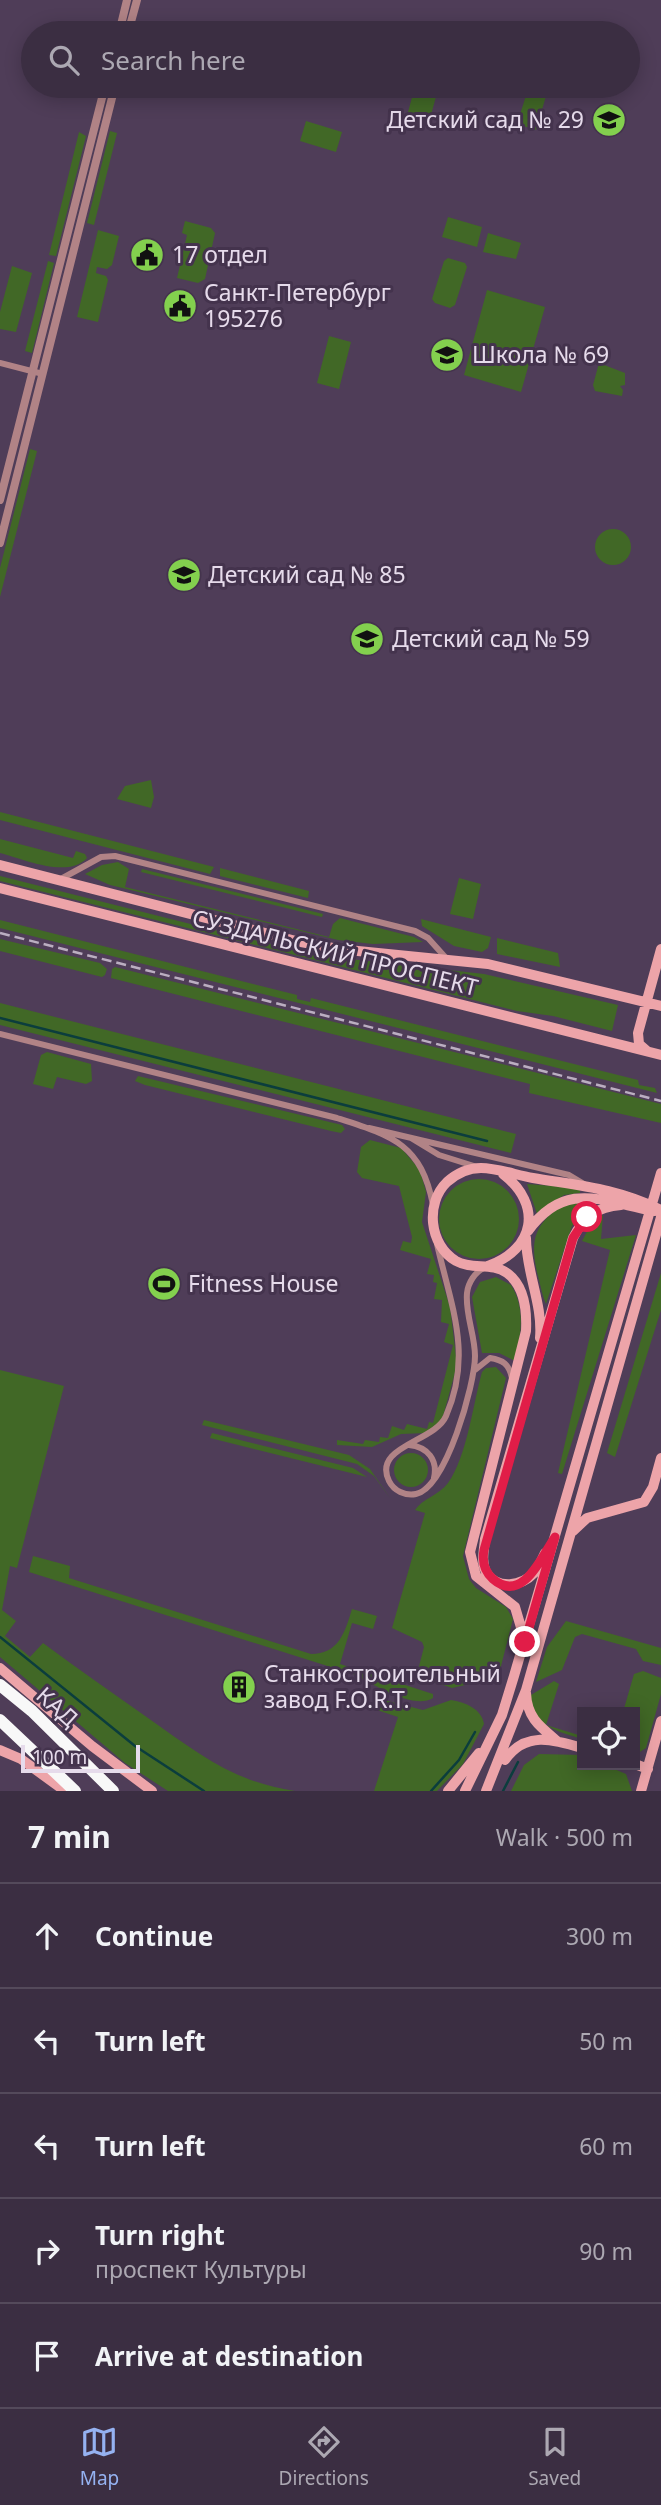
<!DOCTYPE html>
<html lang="en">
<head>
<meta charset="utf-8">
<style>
  :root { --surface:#3b2e42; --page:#423649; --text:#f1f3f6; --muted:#aca8b2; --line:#544a5b; --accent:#95b2f1 }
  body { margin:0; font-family:"Noto Sans",sans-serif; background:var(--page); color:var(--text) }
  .controls { position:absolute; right:21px; bottom:21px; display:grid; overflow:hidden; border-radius:0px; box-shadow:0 4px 18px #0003 }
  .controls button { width:63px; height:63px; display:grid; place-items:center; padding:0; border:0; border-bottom:2px solid var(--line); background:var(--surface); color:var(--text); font:35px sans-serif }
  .scale { position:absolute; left:21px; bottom:18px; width:119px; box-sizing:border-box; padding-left:7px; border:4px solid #e6dbeb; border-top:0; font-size:19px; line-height:24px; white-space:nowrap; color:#e6dbeb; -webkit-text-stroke:5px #44334d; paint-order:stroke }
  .stop { position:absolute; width:21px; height:21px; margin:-16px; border:5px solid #e11d48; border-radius:50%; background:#fff }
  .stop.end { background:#e11d48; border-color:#fff; box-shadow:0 2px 7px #0008 }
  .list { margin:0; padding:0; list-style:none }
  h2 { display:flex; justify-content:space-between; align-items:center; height:91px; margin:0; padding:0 28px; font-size:30px }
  h2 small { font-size:23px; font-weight:400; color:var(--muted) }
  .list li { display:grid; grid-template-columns:46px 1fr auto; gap:21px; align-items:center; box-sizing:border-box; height:105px; padding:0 28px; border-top:2px solid var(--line) }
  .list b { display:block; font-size:26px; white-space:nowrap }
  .list p { margin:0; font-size:23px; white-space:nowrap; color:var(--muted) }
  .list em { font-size:23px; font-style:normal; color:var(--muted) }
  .icon { flex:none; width:38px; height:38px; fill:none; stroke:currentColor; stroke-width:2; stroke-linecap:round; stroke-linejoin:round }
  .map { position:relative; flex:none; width:661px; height:1791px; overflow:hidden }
  .search { position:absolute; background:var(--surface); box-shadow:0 4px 18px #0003; left:21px; right:21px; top:21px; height:77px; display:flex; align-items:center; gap:18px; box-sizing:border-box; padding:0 24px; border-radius:38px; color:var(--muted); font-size:26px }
  .sheet { height:616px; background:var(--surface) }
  nav { display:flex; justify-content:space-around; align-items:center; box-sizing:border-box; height:98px; border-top:2px solid var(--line); background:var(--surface); font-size:19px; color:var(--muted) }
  nav a { display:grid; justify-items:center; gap:4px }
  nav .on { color:var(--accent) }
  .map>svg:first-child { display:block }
</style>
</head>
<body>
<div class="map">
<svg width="661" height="1791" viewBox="0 0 661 1791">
  <rect width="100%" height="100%" fill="#4f3d58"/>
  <path fill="#416826" d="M415,86H439L429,122L407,116Z
    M529,86H549L536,130L517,124Z
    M306,121L342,132L336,152L300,141Z
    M110,131L117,133L94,225L87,223Z
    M79,132L86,136L56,256L49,255Z
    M448,217L482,227L477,247L442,237Z
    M185,221L211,228L215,233L205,279L198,283L177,278L187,235L182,233Z
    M98,230L119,236L112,265L107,269L97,267L96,273L106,276L108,280L98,322L77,317Z
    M488,233L521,243L516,259L483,252Z
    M448,258L465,263L467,267L455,305L450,308L435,303L432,299L444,261Z
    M48,261L54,263L32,353L25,351Z
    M12,266L32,273L16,332L0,329V312Z
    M487,290L545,307L521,392L464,375Z
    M329,336L351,342L339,389L317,383Z
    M599,363L625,373V385L620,386L623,390L622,396L595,391L593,385Z
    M30,449L37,451L0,597V568Z
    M595 547a18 18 0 1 1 36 0a18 18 0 1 1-36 0Z
    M151,780L154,797L151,808L117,799L125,786Z
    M0,812L214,867L210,874L0,820Z
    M0,839L73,858L76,851L85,854L87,858C68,879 23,859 0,853Z
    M118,862L129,869L125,887L329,937L333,924L340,918L414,937L423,942L373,944L338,940L110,885L85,874L102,865Z
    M220,868L309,891L308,898L220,876Z
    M142,869L323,914L322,917L141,872Z
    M0,876L314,955L484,974L618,1005L612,1031L553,1016L517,1011L0,881Z
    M459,878L481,884L473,919L450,914Z
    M421,919L491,937L488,948L482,952L454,946L422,926Z
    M0,920L297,995V999L310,1002L311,998L638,1080L639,1085L655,1088L657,1093L0,928Z
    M497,938L558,953L560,967L497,954Z
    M0,939L100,963L107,969L105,975L102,977L0,951Z
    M115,967L661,1104V1123L529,1093L530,1084L111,978L112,969Z
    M0,1003L516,1134L511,1153L0,1025Z
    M47,1052L91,1064L92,1081L86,1084L57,1077L53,1089L33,1084L41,1055Z
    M138,1076L342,1125L345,1129L341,1133L331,1131L145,1085L135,1081Z
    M370,1140L401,1148L420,1170L426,1192L422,1222L450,1307L457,1365L442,1420L426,1433L401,1434L372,1447L337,1445V1440L363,1444L365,1440L379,1442L380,1437L388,1438L392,1426L404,1430L407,1424L427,1429L429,1422L433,1423L453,1345L444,1342L449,1324L441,1322L442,1300L434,1299L437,1283L433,1282L434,1275L427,1274L431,1259L400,1250L403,1241L411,1243L412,1237L399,1186L362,1178L357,1172L361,1147Z
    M439 1219a40 40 0 1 1 80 0a40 40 0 1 1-80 0Z
    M527,1184L580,1188V1193L564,1195L537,1214Z
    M567,1202L594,1204L572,1226L546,1304C542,1295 540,1283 537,1272C529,1236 537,1222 567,1202Z
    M603,1215L601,1239L636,1235L562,1474L558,1473L610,1250L582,1241L591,1224Z
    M661,1273V1310L615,1457L607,1453Z
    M496,1277L511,1285C526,1309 521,1335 515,1361L499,1353H482L472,1297L480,1282Z
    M496,1367L506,1378L463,1556L469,1579L476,1588L506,1607L513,1619L500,1670L487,1680L452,1688L420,1677L417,1674L424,1647L422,1642L392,1628L425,1513L415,1510C422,1499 439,1495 448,1483C467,1456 473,1404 482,1372L486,1368Z
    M0,1370L64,1386L17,1568L10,1566L2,1610L16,1621L5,1636L30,1657L43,1643C78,1669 113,1693 148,1718C198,1753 233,1782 295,1791H168L125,1763L0,1657Z
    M204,1420L349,1455L370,1469L390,1498L374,1476L357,1464L202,1425Z
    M212,1433L353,1468L367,1477L210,1438Z
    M394 1470a17 17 0 1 1 34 0a17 17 0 1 1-34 0Z
    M33,1556L70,1566L69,1578L311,1654C339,1654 345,1632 352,1609L377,1616L373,1629L352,1623L340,1664L433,1694V1698C414,1710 374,1685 356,1675L29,1572Z
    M566,1621L661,1648V1665L643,1661L636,1649L582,1634L575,1637L562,1670L536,1682L547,1647Z
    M643,1671L661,1678V1694L646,1748L635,1755V1712H623L634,1674Z
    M554,1681L559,1684L546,1725L582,1736V1739C559,1731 529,1726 531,1695Z
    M384,1700L423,1710L451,1700C465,1702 482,1709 484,1724L463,1764L437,1791H374L398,1717L371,1708L373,1703Z
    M539,1754L582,1755V1765H605L626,1774L632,1791H511L524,1765Z"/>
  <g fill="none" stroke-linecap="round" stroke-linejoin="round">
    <path stroke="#0b3d3d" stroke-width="2.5" d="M0,1018L487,1141
      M0,1637L135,1746L204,1791
      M431,1791L459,1760L475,1732
      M503,1791L518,1762"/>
    <path stroke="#b18386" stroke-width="6" d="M0,363L43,374
      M59,880L101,857L115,856L415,931L428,938L446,958
      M0,1034L337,1118C393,1136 421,1144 433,1205
      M369,1128L569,1175L584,1184
      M411,1138L439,1155L474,1166
      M437,1244C451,1306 473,1354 446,1416C435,1442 372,1446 389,1481C394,1491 405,1496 416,1494C446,1488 475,1384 475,1356C475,1335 465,1314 467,1293C468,1283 475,1272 484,1268
      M475,1370L490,1358C503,1360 509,1364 512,1378
      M409,1445C428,1447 438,1460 434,1478"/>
    <path stroke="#b18386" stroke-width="8" d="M119,33L127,0
      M128,33L137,0
      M0,500L105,86
      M0,543L115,86"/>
    <path stroke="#eda4a9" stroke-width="10" d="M0,865L296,941L338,949L488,964L661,1006
      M0,888L661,1055
      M647,1051L639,1044L638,1033L661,949
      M528,1231C565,1180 601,1201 654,1211
      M526,1238C526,1272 543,1304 540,1338
      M488,1266C535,1249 543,1205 503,1174
      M573,1531L587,1518L644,1502L653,1487L661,1458
      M545,1553C542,1559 539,1567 534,1573C522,1586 497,1590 486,1572C481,1562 484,1550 485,1539L573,1238C584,1216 597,1207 621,1205
      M525,1641L515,1607L476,1576L470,1552L526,1331C527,1311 525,1286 507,1273C492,1262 472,1270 456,1261C429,1245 425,1203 447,1182C456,1174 468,1168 481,1168C497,1168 516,1175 533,1178C581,1186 615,1188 661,1210
      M0,1668L92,1746L152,1791
      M526,1693C527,1717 539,1726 556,1740
      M0,1750L21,1759L65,1791
      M505,1760C525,1731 553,1739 582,1748
      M635,1764L648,1769
      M448,1791L479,1753
      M465,1791L502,1715L514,1676L661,1173
      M486,1791L526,1690L661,1217
      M641,1791L661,1721"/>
    <path stroke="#f8f8f8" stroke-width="12" d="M0,1685L32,1711L113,1791
      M0,1720L75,1791"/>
    <path stroke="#bbaec1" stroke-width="2.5" stroke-dasharray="10 5" stroke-linecap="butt" d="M0,933L661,1101"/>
  </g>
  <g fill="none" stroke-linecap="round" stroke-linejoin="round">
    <path stroke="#e11d48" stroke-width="9" d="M525,1642L555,1537C543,1554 523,1605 493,1579C484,1571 482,1561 484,1550L573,1238L587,1217"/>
  </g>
  <defs>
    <g id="school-disc" transform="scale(1.75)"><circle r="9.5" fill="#83d04e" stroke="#44334d"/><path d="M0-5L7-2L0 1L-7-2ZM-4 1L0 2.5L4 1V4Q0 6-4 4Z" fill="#111"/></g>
    <g id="civic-disc" transform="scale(1.75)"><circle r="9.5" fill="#83d04e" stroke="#44334d"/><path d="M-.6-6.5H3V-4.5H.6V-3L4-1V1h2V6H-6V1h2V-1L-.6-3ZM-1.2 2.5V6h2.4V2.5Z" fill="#111"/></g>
    <g id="stadium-disc" transform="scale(1.75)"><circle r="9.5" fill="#83d04e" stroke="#44334d"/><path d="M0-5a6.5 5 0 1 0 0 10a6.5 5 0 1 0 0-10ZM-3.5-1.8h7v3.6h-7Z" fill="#111"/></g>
    <g id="building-disc" transform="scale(1.75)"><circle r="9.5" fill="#83d04e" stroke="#44334d"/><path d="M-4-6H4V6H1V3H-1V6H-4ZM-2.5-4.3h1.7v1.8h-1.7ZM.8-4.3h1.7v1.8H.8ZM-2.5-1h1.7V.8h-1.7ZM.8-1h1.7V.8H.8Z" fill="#111"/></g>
  </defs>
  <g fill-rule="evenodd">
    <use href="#school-disc" x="609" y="120"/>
    <use href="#civic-disc" x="147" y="255"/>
    <use href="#civic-disc" x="180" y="306"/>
    <use href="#school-disc" x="447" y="355"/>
    <use href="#school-disc" x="184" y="575"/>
    <use href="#school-disc" x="367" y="639"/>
    <use href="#stadium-disc" x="164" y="1284"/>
    <use href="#building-disc" x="239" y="1687"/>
  </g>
  <g text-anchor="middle" stroke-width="6" stroke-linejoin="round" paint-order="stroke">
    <g font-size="23" fill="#e6dbeb" stroke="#44334d" text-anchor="start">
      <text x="584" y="128" text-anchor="end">Детский сад № 29</text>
      <text x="172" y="263">17 отдел</text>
      <text x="204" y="301">Санкт-Петербург<tspan x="204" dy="26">195276</tspan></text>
      <text x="472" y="363">Школа № 69</text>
      <text x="208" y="583">Детский сад № 85</text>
      <text x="392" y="647">Детский сад № 59</text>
      <text x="188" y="1292">Fitness House</text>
      <text x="264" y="1682">Станкостроительный<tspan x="264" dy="26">завод F.O.R.T.</tspan></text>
    </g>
    <g font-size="23" fill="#e6dbeb" stroke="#44334d">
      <text transform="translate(335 953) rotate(14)" y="8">СУЗДАЛЬСКИЙ ПРОСПЕКТ</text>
      <text transform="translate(57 1707) rotate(42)" y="8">КАД</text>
    </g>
  </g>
</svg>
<div class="controls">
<button><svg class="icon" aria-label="locate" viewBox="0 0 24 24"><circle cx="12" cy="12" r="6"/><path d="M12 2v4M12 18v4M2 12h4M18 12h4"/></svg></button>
</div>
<div class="scale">100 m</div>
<div class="stop" style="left:587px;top:1217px"></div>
<div class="stop end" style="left:525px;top:1642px"></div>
<div class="search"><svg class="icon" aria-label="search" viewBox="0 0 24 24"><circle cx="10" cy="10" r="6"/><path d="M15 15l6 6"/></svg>Search here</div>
</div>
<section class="sheet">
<h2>7 min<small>Walk · 500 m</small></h2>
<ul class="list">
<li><svg class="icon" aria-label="ahead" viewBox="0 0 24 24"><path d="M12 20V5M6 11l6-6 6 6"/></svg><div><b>Continue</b></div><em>300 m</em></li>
<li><svg class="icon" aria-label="left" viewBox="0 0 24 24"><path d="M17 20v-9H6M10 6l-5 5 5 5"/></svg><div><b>Turn left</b></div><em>50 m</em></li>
<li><svg class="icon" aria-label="left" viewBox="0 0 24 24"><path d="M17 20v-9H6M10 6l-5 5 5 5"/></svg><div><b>Turn left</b></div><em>60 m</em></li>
<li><svg class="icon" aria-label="right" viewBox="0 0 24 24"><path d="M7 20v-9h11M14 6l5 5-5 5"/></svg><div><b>Turn right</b><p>проспект Культуры</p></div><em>90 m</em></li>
<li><svg class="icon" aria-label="arrive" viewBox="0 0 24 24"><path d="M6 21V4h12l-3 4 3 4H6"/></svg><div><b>Arrive at destination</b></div></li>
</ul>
</section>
<nav>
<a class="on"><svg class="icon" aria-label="map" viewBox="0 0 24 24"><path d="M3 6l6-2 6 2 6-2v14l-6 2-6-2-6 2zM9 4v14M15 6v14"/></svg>Map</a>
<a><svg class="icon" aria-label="directions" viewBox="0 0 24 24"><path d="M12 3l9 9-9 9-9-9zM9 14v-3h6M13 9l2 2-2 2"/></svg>Directions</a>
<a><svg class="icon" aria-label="saved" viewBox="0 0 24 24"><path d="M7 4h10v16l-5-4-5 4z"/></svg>Saved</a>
</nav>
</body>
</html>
